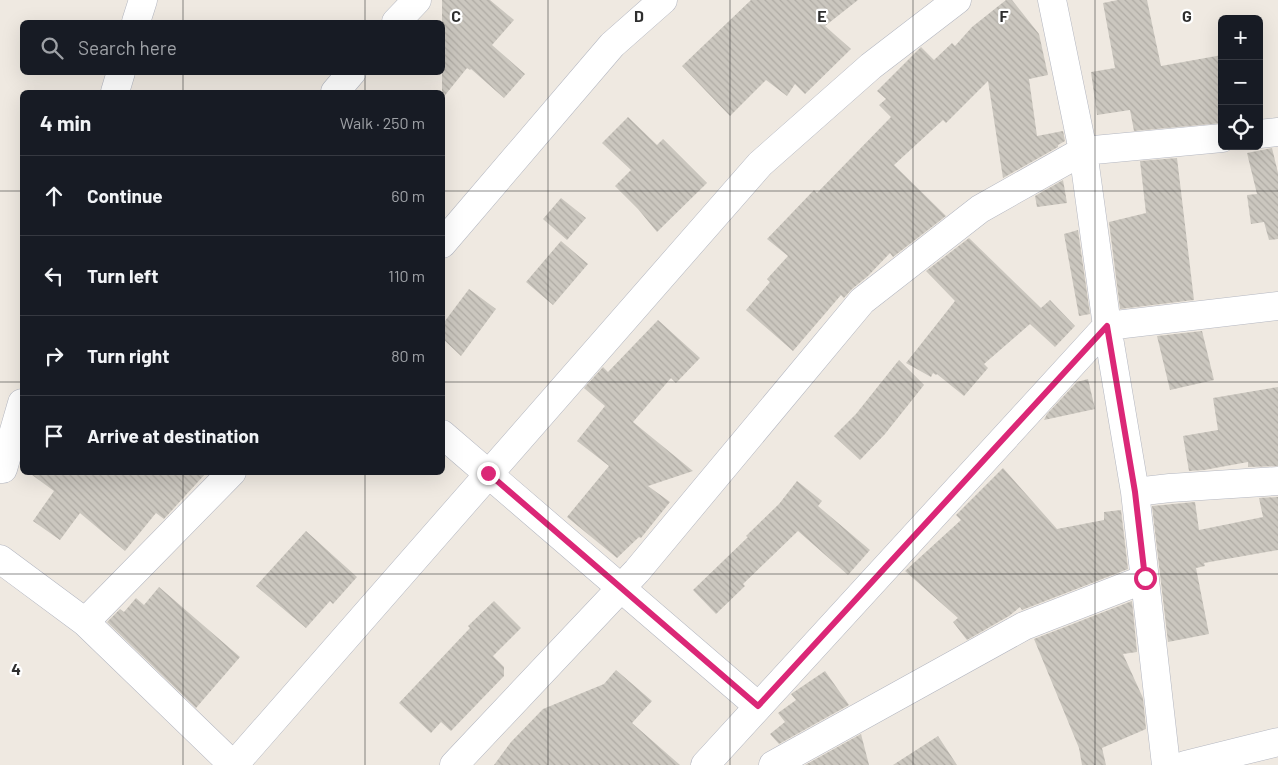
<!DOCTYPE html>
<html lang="en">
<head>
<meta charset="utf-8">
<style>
  :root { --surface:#171b24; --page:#242831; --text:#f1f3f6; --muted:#9ea1a6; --line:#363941 }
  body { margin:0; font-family:Barlow,sans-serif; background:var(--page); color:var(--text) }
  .controls { position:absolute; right:15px; top:15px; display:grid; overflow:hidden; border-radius:8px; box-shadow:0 5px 20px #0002 }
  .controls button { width:45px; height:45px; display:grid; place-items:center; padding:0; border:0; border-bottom:1px solid var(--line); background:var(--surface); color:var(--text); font:25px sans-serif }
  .stop { position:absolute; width:15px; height:15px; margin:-11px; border:4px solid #db2777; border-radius:50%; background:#fff }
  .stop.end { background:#db2777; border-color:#fff; box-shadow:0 1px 5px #0008 }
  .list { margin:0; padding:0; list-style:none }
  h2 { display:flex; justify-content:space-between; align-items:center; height:65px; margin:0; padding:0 20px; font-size:21px }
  h2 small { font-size:16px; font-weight:400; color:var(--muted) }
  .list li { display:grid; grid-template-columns:32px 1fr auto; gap:15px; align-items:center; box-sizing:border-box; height:80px; padding:0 20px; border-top:1px solid var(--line) }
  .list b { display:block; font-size:19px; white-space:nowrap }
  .list em { font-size:16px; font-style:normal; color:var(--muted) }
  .icon { flex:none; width:28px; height:28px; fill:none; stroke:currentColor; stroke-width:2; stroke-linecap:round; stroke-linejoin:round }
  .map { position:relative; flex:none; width:1278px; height:765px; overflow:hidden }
  .search { position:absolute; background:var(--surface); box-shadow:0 5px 20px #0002; left:20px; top:20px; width:425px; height:55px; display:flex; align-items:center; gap:12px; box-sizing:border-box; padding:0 18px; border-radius:8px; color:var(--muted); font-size:19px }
  .panel { position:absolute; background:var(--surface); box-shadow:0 5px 20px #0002; left:20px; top:90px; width:425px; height:385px; border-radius:8px }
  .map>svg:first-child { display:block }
</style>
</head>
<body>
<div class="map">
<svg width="1278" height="765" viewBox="0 0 1278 765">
  <defs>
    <pattern id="building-back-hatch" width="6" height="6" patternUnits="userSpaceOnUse" patternTransform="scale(1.25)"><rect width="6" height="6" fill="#cbc7bf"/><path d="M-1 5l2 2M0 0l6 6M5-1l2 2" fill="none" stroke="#afaba4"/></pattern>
  </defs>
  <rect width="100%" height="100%" fill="#efe9e1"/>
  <path fill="url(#building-back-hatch)" d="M442,0H490L514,20L492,45L525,74L504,98L471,69L470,70L467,68L442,99Z
    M751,0H858L825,26L851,49L805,94L795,84L787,96L766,80L730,116L682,66Z
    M1006,0H1012L1039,34L1048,75L1029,79L1037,136L1063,131L1065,141L1058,145V147L1003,178L988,81L946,123L943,120L894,165L946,216L893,257L890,253L868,276L852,289L844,298L841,295L793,351L746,310L770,282L767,279L788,256L767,239L814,190L817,193L891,117L879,105L886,99L877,91L921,47L934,60L952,43L955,46L972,27Z
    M1118,0H1147L1161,66L1222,55V123L1134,131L1130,110L1097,115L1091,72L1115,68L1103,3Z
    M628,117L657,145L663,139L707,183L657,232L638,209L615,186L631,170L602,143Z
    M1272,148L1278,173V239L1269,240L1264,222L1251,224L1247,195L1257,194L1247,153Z
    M1177,158L1194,300L1120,309L1109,222L1146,213L1140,161Z
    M1063,180L1067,203L1037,207L1035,196Z
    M561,198L586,218L567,240L543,219Z
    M1078,230L1090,314L1079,316L1064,234Z
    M969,238L1041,308L1050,300L1075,326L1055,347L1030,324L984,364L988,368L964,396L937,374L936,375L933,373L931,377L906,363L955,301L926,271Z
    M561,241L588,264L553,305L526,282Z
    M469,289L496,309L461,356L442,338V325Z
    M658,320L700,358L676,383L671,378L633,422L693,471L648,486L670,502L641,538L639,537L617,558L567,517L609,466L577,441L605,406L584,388L603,367L608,372Z
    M1202,331L1214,380L1170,390L1157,336Z
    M899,360L924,385L885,434L860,460L834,436L856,414Z
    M1088,379L1095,409L1044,420L1047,414L1077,382Z
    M1278,387V466L1248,467V462L1204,470L1189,471L1183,436L1218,430L1213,398Z
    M1003,468L1057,529L1104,520V512L1121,510L1128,569L1022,610L1020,607L1009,616L967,640L953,622L958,618L905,571L961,520L956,515Z
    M28,472H207L164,519L156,513L125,551L80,513L60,540L33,521L54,491Z
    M797,481L822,501L818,506L870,550L848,575L798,531L743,584L745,586L716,614L693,590L748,537L746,536L779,504Z
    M1278,497V550L1204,563L1205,566L1196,568L1209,634L1168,642L1152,506L1195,502L1199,530L1263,517L1259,498Z
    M306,531L357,577L333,604L330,601L306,628L256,586Z
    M159,587L240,657L196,708L107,622L120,609L124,612L136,598L144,605Z
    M494,601L521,628L493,656L504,667V676L451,731L441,722L431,733L399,703L470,628L468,626Z
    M1132,601L1137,652L1123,654L1143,698L1146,729L1102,748L1106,765H1082L1079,748L1034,639Z
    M616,670L652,701L632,723L680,765H494L511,742L543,709L604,684Z
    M825,671L849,705L779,744L770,734L785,722L778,713L796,700L791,694Z
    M861,734L869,765H805Z
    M938,736L957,765H893Z"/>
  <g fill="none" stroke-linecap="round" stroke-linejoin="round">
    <g stroke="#b4b7c1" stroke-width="29">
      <path id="street" d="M1052,0L1083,151L1107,326L1135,492L1166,765
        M136,22L143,0
        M396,22L417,0
        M115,92L121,72
        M335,92L352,72
        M1259,134L1278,132
        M442,244L612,45L663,0
        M442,434L758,706
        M0,469H3L22,403
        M232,472L85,622L233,765
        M1135,492L1170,488L1278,481
        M0,559L85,622
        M234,765L760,164L871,66L957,0
        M454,765L637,571L862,301L980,209L1083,151L1222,138
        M705,765L1107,326L1278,306
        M773,765L1024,626L1145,579
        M1185,765L1278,742"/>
    </g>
    <use href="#street" stroke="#fff" stroke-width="28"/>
  </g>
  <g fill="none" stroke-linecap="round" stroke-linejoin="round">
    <path stroke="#db2777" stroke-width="6" d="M488,473L758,706L1107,326L1135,492L1145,578"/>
  </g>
  <path fill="none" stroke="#2e2e2e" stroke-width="1" stroke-opacity="0.55" d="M183,0V22M365,0V22M548,0V765M730,0V765M913,0V765M1095,0V765M183,72V92M365,72V92M0,191H22M442,191H1278M0,382H22M442,382H1278M183,472V765M365,472V765M0,574H1278"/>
  <g font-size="16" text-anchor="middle" font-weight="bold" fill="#2e2e2e" stroke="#fff" stroke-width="4.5" stroke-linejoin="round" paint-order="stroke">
    <text x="456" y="22">C</text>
    <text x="639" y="22">D</text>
    <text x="822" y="22">E</text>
    <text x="1004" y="22">F</text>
    <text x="1187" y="22">G</text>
    <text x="16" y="675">4</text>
  </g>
</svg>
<div class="controls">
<button>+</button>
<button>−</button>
<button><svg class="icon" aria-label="locate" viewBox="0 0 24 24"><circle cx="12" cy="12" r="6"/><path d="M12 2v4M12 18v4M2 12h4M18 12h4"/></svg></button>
</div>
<div class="stop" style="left:1145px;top:578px"></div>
<div class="stop end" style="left:488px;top:473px"></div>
<div class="search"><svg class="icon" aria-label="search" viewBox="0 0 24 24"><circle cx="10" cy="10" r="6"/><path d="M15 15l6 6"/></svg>Search here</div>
<section class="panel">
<h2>4 min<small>Walk · 250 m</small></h2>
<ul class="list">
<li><svg class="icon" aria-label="ahead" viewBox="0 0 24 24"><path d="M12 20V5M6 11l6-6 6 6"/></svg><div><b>Continue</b></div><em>60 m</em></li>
<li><svg class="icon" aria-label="left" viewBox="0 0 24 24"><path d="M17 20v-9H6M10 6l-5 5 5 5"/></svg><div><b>Turn left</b></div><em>110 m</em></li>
<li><svg class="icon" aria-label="right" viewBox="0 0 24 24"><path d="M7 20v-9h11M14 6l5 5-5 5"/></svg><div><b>Turn right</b></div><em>80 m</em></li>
<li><svg class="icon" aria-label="arrive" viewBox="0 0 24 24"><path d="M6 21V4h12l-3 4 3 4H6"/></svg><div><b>Arrive at destination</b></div></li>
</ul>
</section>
</div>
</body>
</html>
